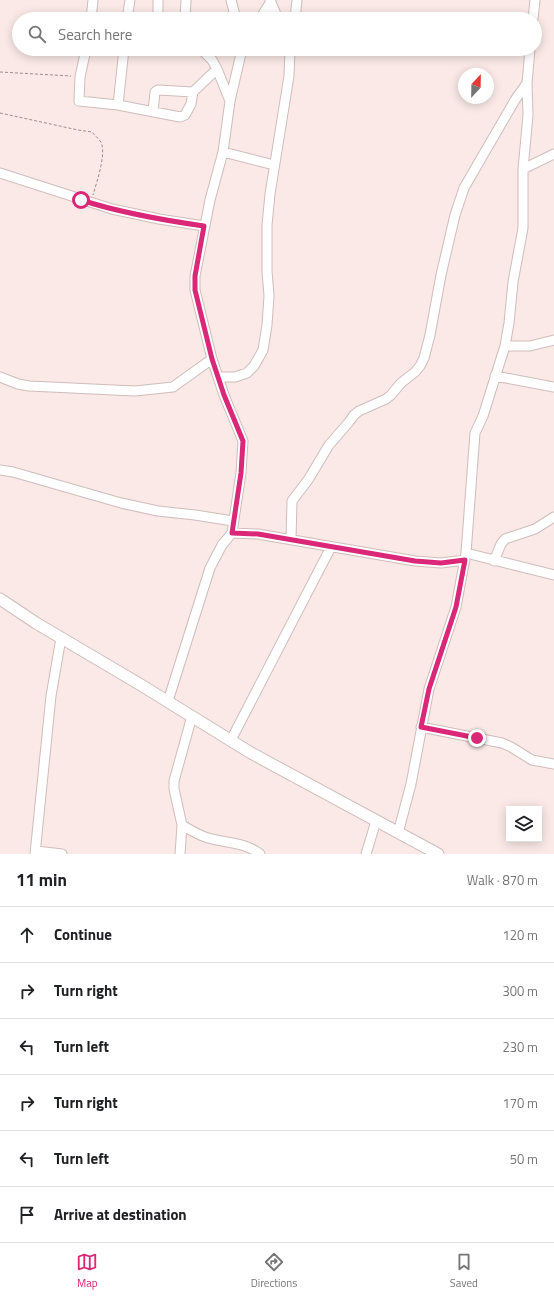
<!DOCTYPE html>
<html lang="en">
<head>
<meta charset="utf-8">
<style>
  :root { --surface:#fff; --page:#f2f2f2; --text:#202124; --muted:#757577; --line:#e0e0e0; --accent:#db2777 }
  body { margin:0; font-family:"Titillium Web",sans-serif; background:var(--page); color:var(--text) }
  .controls { position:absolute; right:12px; bottom:12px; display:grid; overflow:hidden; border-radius:0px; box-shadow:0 2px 10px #0003 }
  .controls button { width:36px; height:36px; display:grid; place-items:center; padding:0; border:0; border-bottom:1px solid var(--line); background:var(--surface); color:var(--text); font:20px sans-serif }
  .compass { position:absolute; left:458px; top:68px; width:36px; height:36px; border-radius:50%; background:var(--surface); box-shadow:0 2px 10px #0003; rotate:22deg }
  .stop { position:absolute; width:12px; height:12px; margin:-9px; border:3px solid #db2777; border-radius:50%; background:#fff }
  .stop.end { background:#db2777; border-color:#fff; box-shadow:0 1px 4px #0008 }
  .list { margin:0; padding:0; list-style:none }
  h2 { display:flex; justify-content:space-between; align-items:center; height:52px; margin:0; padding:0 16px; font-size:17px }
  h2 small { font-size:13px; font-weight:400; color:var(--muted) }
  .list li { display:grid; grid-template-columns:26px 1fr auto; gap:12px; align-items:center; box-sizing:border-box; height:56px; padding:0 16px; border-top:1px solid var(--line) }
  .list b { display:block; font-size:15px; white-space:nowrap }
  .list em { font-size:13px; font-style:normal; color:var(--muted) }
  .icon { flex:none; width:22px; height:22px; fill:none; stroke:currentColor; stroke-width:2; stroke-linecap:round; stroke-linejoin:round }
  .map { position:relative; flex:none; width:554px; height:854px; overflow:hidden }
  .search { position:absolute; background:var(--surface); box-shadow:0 2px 10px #0003; left:12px; right:12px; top:12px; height:44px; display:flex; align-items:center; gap:10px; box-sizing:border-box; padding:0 14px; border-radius:22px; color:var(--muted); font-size:15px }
  .sheet { height:388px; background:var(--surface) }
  nav { display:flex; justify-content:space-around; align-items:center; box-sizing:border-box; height:56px; border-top:1px solid var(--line); background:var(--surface); font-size:11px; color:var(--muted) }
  nav a { display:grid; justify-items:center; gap:2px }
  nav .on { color:var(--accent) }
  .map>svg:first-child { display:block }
</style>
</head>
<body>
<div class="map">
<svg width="554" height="854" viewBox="0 0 554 854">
  <rect width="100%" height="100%" fill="#fae9e7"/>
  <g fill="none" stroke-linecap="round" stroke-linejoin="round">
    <g stroke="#cebdbb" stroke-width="11">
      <path id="minor" d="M158,0V19
        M231,0L236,19
        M270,0L278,19
        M91,19L93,0
        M127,19L130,0
        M185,19L186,0
        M260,19L270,3
        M295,19L297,0
        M533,19L535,0
        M86,49L80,77L79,101L118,105L180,117L185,115L191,104L193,92L217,69
        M201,49L212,60L217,69L230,101
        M118,105L124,49
        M153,111L155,92L158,90L193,92
        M223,152L274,165
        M523,169L554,154
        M0,173L112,209L159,219L204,226
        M505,346H530L554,340
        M495,376L554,387
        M0,377L18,384L29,386L135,391L173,387L212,359
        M218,377H235L247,373L254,366L263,350L267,325L269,296L267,271V225L270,194L289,76L290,49
        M0,470L13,472L121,503L158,511L195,515L233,521
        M232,533L258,534L415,561L441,563L465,560
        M291,540L292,501L308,480L329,445L349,422L354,415L359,411L386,399L391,395L401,383L415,372L420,366L424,358L430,335L441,275L455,215L464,188L515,100L527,83
        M466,553L554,575
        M494,561L501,544L505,539L535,529L554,517
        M168,701L210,568L222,545L232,533L241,473L243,441L224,395L212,359L195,290V276L210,200L223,152L230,101L242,49
        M421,727L502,743L511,747L532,760L554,764
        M231,740L331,547
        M182,825C190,830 198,835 208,838C225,843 245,842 260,854
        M398,833L411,784L429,689L456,607L466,553L475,433L483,416L505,346L509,323L513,282L523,228V169L528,115L527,83L530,49
        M36,851L62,854
        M35,854L51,696L61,638
        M180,854L182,825L174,789V781L192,716
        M366,854L376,821"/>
    </g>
    <g stroke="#cebdbb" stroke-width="13">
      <path id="major" d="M0,599L36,623L141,685L251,753L438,854"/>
    </g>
    <path stroke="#988c8b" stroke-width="1" stroke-dasharray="3 2" stroke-linecap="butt" d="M0,72L71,76
      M0,113L78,130L92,132C95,136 101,140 102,145C105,158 97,181 93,195"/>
    <use href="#minor" stroke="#fff" stroke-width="9"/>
    <use href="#major" stroke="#fff" stroke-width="11"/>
  </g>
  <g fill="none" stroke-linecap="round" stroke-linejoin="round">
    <path stroke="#db2777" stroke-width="5" d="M81,200C121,213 162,220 204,226L195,276V290L212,359L224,395L243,441L241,473L232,533L258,534L415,561L441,563L465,560L456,607L429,689L421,727L477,738"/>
  </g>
</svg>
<div class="controls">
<button><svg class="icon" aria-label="layers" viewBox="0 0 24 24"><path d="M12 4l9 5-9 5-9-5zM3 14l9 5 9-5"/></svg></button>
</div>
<svg class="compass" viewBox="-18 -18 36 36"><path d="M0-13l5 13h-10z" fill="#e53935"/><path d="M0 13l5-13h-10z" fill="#757577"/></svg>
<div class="stop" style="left:81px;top:200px"></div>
<div class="stop end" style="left:477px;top:738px"></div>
<div class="search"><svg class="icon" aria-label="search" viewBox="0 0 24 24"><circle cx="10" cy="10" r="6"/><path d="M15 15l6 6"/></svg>Search here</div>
</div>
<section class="sheet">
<h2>11 min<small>Walk · 870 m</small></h2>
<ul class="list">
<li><svg class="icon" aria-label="ahead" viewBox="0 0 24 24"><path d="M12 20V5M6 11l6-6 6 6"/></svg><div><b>Continue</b></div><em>120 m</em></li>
<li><svg class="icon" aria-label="right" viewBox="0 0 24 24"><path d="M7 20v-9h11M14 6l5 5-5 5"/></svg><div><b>Turn right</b></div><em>300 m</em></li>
<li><svg class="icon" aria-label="left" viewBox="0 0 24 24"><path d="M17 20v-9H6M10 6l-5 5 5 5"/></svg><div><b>Turn left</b></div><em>230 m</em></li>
<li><svg class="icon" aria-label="right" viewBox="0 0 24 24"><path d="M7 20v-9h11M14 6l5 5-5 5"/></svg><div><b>Turn right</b></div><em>170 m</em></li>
<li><svg class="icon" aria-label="left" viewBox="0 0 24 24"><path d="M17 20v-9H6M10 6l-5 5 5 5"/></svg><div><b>Turn left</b></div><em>50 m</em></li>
<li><svg class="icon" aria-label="arrive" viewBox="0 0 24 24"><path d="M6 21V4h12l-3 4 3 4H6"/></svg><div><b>Arrive at destination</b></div></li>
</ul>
</section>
<nav>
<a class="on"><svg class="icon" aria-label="map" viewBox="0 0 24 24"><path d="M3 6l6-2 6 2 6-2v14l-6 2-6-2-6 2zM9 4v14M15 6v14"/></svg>Map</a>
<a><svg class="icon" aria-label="directions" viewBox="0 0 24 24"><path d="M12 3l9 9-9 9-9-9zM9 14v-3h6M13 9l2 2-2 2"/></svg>Directions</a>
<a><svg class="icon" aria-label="saved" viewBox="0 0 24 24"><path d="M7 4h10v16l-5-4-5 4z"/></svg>Saved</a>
</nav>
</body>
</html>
